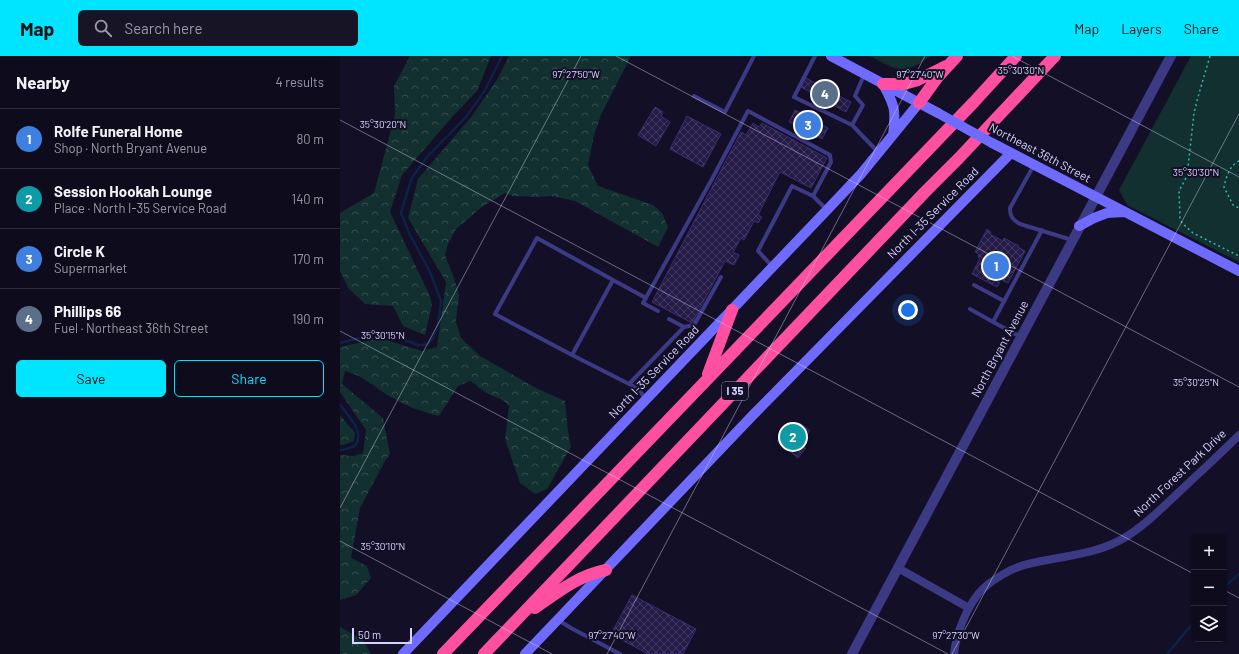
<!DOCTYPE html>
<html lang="en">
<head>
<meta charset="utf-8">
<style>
  :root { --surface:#0e0b1c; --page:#171425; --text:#f1f3f6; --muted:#9b9ba3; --line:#2e2b3b; --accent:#00e5ff }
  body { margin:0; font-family:Barlow,sans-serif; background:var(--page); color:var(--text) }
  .controls { position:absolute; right:12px; bottom:12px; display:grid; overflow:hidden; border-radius:6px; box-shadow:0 1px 3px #0004 }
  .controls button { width:36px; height:36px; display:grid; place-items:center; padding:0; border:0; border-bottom:1px solid var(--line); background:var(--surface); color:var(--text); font:20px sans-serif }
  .scale { position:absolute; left:12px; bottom:10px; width:60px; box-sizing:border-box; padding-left:4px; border:2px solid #d9d4ff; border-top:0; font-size:11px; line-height:14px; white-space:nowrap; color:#d9d4ff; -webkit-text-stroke:3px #130f26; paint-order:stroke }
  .you { position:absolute; left:568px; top:254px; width:14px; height:14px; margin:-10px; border:3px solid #fff; border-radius:50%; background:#1a73e8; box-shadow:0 0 0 6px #1a73e833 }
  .badge { display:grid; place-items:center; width:26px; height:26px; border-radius:50%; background:var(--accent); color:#fff; font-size:13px; font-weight:700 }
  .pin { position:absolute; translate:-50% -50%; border:2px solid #fff; box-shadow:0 1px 4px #0006 }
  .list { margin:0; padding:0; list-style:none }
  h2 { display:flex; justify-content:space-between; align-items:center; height:52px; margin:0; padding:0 16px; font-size:17px }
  h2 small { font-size:13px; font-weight:400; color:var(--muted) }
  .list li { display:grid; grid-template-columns:26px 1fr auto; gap:12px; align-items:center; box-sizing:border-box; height:60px; padding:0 16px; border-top:1px solid var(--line) }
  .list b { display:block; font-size:15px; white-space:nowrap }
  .list p { margin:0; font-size:13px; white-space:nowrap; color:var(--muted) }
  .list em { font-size:13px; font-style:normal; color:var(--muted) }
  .actions { display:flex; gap:8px; padding:12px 16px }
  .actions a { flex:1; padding:9px 0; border:1px solid var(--accent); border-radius:6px; text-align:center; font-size:14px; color:var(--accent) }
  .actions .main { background:var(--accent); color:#111 }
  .icon { flex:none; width:22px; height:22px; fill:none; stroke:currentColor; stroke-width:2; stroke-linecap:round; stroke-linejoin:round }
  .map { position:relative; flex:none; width:899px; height:598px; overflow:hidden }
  header { display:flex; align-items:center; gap:24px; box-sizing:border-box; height:56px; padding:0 20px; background:var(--accent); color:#111 }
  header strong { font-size:19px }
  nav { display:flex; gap:22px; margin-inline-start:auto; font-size:14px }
  .search { width:280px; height:36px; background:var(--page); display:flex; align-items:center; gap:10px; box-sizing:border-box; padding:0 14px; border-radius:6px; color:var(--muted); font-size:15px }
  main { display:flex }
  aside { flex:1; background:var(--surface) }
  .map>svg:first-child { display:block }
</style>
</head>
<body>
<header>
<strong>Map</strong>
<div class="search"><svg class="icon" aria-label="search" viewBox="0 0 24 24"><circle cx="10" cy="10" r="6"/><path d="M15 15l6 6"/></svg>Search here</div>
<nav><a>Map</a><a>Layers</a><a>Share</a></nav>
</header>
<main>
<aside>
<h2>Nearby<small>4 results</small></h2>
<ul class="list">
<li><span class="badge" style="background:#3f7fe0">1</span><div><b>Rolfe Funeral Home</b><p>Shop · North Bryant Avenue</p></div><em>80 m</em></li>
<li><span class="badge" style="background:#0f9aa8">2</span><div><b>Session Hookah Lounge</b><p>Place · North I-35 Service Road</p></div><em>140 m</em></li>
<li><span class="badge" style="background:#3f7fe0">3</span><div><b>Circle K</b><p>Supermarket</p></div><em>170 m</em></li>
<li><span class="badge" style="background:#5c6f8a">4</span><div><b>Phillips 66</b><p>Fuel · Northeast 36th Street</p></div><em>190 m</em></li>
</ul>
<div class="actions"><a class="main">Save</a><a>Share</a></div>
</aside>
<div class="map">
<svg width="899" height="598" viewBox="0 0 899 598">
  <defs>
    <pattern id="forest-crowns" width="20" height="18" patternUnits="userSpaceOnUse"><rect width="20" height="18" fill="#12302f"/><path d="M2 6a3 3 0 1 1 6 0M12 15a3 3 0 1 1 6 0" fill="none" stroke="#344d4e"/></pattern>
    <pattern id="building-cross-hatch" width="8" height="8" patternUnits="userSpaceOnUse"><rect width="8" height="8" fill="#241b47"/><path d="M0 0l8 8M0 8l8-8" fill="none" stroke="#433b63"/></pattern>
  </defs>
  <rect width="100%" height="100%" fill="#130f26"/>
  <path fill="#12302f" d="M530,0H591C563,20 559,15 530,0Z
    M851,0H899V206L787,149L779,134Z"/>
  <path fill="url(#forest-crowns)" d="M70,0H151L137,35L113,60L62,119L50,156L90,240L92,249L85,279L63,270L53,250L25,248L9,233L0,215V157L34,137L55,59L54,30Z
    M169,0H291L261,59L254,79L248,109L258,130L313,149L322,157L328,171L318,191L235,145L211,140L197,141L172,140L165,137L143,150L116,173L108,188L105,199L114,222L119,239L116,266L121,282L140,300L198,333L225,345L228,375L231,391L207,433L195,438L180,427L165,383L169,350C161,341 158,343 149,338C142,335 137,329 130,325L118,330L99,360C82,356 66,350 51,341C35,332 23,319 5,315L2,328L43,362L50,398L45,405L20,452L11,502L27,510L31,522L16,539L0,544V399L13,400L23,397L26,374L0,336V291L40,282L82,295L97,291L106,226L68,162L78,123L132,60L158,22Z
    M0,359L15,377L14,385L3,389H0Z
    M0,571L23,584L31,598H0Z"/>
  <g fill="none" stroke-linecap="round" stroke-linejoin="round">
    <path stroke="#0c2248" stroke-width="2.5" d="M0,287L43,276L78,289H83L88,288L93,282L98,268L101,245L90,216L70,179L61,157L71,124L74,119L87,101L126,61L144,36L162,0
      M0,348C7,360 26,375 15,390L3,394H0
      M884,531L899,518
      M827,598L854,566"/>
  </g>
  <path fill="url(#building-cross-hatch)" stroke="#3b2d73" d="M464,21L511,46L506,56L459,30Z
    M315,51L323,56L321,60L330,66L316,90L298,79Z
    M455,54L469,61V60L475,63L474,65L488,72L482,83L449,66Z
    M347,60L381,78L363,111L330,93Z
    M413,67L419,71L422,67L487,102L471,132L440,116L418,159L422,161L418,167L414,165L404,184L401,182L393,196L399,199L394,209L385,205L352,267L312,246L401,76L406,79Z
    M647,173L651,176L650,178L663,185L664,182L679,190L678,191L685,195L668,227L661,224L657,231L632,218L640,202L638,201L639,198L635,196Z
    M460,367L470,375L460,387L466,392L458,402L437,385L447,373L453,377Z
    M292,539L356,573L343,598H308L271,578Z"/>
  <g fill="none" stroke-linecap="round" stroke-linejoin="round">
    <path stroke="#2fb8b0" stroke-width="1.5" stroke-dasharray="2 3" stroke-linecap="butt" d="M870,0L858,41L854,57L847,120L839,135L840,162L842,167L853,177L899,200
      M899,105C890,109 886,121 884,131L893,149L899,152"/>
    <path stroke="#3d3a85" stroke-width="4" d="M475,0L454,41L512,69L538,96
      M354,40L385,56L414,0
      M512,69L523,49L515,40L524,19
      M694,109L670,152C670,161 673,164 680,168L732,184
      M432,210L418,195L452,130L473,140
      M634,229L664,245
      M306,242L273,224L232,299L297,332L306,343
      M630,253L653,266
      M318,255L303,247L372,123L408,55L490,99L491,106L473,140L487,154
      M329,263L344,271L354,269L381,221
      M681,281L653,266L702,174
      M232,299L155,258L197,182L273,224
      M289,328L344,271
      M218,564L231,572L280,598"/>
    <path stroke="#3d3a85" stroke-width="8" d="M558,512L629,552
      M614,598C616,578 626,553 639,537C649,525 673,511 688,508C720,500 756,499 784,482C804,470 821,453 838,437C858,418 879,399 899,379"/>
    <path stroke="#3d3a85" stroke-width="10" d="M512,598L831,0"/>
    <path stroke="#6f6bff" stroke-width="10" d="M491,0L598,57
      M543,28C555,50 556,54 553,79
      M652,87L899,215
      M739,170L754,162L767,157L784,156
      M63,598L487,154L521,118L579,47
      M185,598L413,359L671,97"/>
    <path stroke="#ff4fa3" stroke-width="12" d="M543,28H564L578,24L606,10
      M579,47L597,22L617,0
      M368,318L392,254
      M195,552C218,536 237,520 266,514
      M103,598L634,46L676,0
      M144,598L585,136L619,102L715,0"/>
    <path stroke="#6f6bff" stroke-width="10" d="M598,57L652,87"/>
  </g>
  <path fill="none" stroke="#d9d4ff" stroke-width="1" stroke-opacity="0.45" d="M276,0L899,331M672,0L899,121M0,64L854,518M0,275L608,598M0,452L241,0M0,485L212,598M884,534L899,542M267,598L585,0M612,598L899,58"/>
  <g text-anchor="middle" stroke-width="4" stroke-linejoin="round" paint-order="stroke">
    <rect fill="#130f26" stroke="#9e99be" stroke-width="1" x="382" y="326" width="26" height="18" rx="3"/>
    <g font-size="11" font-weight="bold" fill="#d9d4ff">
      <text x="395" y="339">I 35</text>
    </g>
    <g font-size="12" fill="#d9d4ff" stroke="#130f26">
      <text transform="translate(700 97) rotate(28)" y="4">Northeast 36th Street</text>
      <text transform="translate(593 157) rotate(-45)" y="4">North I-35 Service Road</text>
      <text transform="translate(660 293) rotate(-62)" y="4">North Bryant Avenue</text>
      <text transform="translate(314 316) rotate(-46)" y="4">North I-35 Service Road</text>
      <text transform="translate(840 417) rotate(-43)" y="4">North Forest Park Drive</text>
    </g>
  </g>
  <g font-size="10" text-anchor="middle" fill="#d9d4ff" stroke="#130f26" stroke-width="4" stroke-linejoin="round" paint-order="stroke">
    <text x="681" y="18">35°30'30"N</text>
    <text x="236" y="22">97°27'50"W</text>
    <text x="580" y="22">97°27'40"W</text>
    <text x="43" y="72">35°30'20"N</text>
    <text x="856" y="120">35°30'30"N</text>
    <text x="43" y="283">35°30'15"N</text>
    <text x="856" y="330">35°30'25"N</text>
    <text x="43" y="494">35°30'10"N</text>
    <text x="272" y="583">97°27'40"W</text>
    <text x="616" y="583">97°27'30"W</text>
  </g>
</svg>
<div class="controls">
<button>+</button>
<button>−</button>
<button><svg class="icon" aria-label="layers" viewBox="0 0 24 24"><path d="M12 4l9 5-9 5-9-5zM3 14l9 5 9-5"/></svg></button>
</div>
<div class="scale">50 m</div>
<div class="you"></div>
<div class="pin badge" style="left:656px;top:210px;background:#3f7fe0">1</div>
<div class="pin badge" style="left:453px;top:381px;background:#0f9aa8">2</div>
<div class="pin badge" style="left:468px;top:69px;background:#3f7fe0">3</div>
<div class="pin badge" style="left:485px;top:38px;background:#5c6f8a">4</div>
</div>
</main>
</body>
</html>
